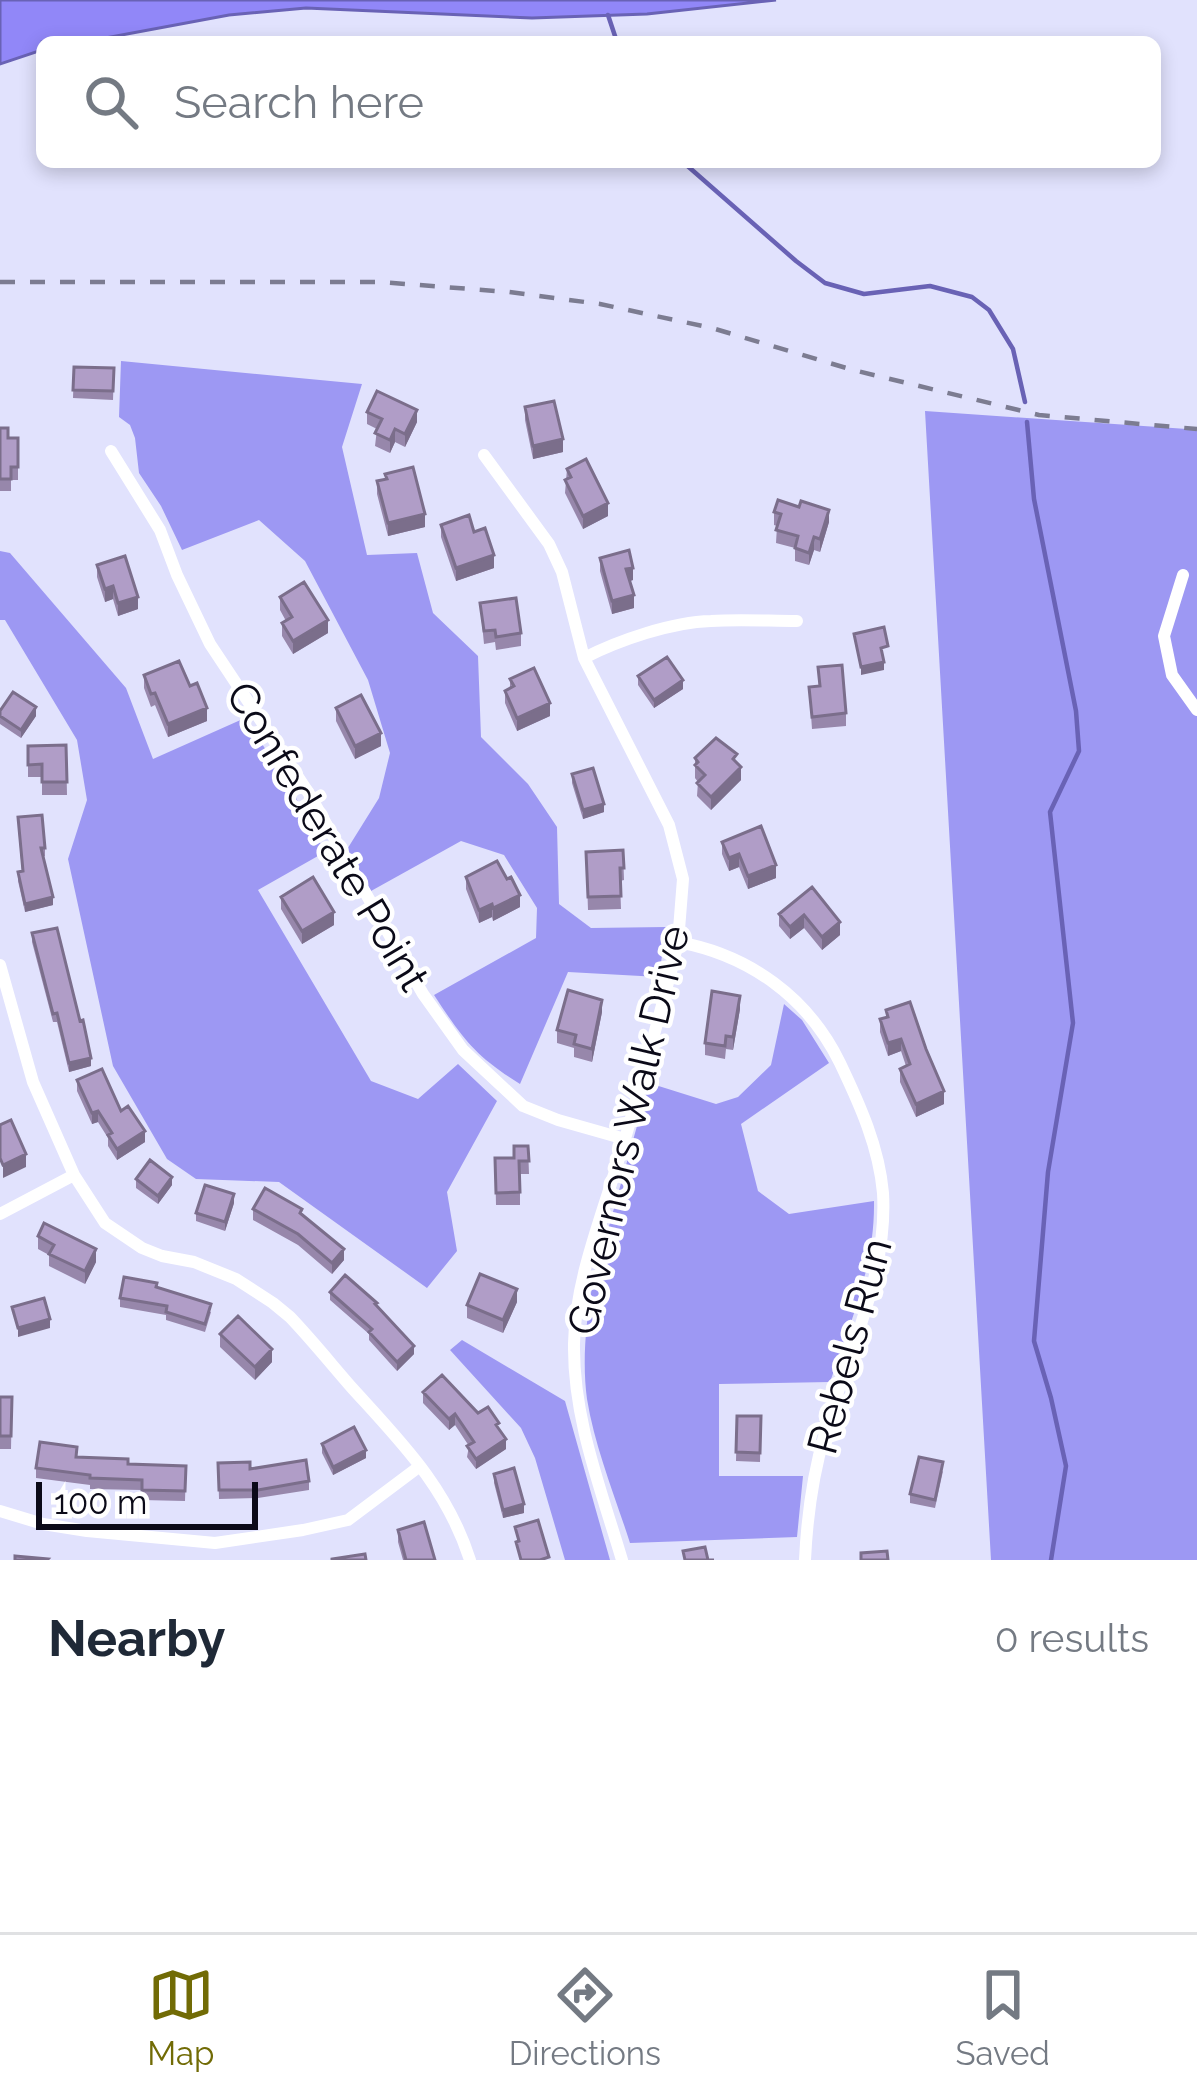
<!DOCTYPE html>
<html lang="en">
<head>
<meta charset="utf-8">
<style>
  :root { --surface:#fff; --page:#f6f6f7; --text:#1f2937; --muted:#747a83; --line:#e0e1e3; --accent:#716b05 }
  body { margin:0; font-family:Raleway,sans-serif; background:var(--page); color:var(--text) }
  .scale { position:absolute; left:36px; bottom:30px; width:222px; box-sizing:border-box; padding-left:12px; border:6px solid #0b0a18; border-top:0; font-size:33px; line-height:42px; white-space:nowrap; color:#0b0a18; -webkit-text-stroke:9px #fff; paint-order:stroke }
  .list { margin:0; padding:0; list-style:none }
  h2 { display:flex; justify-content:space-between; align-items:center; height:156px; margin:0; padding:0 48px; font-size:51px }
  h2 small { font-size:39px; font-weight:400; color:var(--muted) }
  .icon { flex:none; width:66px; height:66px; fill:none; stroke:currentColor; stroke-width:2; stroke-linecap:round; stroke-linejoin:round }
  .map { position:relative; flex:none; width:1197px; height:1560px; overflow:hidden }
  .search { position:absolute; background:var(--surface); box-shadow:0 6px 18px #0003; left:36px; right:36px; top:36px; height:132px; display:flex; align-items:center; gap:30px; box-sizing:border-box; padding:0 42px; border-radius:18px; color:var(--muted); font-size:45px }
  .sheet { height:372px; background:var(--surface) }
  nav { display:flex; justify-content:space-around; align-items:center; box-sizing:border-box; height:168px; border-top:3px solid var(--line); background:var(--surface); font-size:33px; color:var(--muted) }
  nav a { display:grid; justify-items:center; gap:6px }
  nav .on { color:var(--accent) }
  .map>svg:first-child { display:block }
</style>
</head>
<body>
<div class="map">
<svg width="1197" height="1560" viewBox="0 0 1197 1560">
  <rect width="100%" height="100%" fill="#e1e2fd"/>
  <path fill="#9d98f3" d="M121,361L362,384L342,447L367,555L417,553L433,613L478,656L481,737L528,784L557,827L559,904L591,928L666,927L659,977L568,972L520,1084C475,1056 463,1039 434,995L536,938L537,908L504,855L461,841L371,891L346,851L379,798L390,753L368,680L305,561L259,520L182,550L161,506L139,473L135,438L130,425L119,417Z
    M925,411L1187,429L1197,427V1560H991Z
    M0,551L10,553L126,688L153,759L245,718L289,785L325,852L258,890L371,1081L418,1099L458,1064L497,1101L447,1192L457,1251L427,1288L279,1182L196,1179L167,1159L113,1066L68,859L87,800L77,740L5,620H0Z
    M784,1004L802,1020L829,1063L741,1124L758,1191L789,1214L874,1201C875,1265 851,1322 830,1382L719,1384V1476H803L797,1537L630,1543C615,1496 595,1448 587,1399C582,1362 586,1323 592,1287L649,1083L716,1104L738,1097L771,1065Z
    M462,1340L565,1401L610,1560H565L535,1458L521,1428L450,1350Z"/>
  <path fill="#9187f8" stroke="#6962b5" stroke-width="3" d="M0,0H776L647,14L532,18L306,8L229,15L84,42H42V50L0,64Z"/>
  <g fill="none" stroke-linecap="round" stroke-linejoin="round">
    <path stroke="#6962b5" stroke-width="4.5" d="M608,15L617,42
      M683,162L796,261L825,283L864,294L930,286L972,297L989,310L1013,349L1025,402
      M1027,422L1034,499L1076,711L1079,751L1050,812L1073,1023L1048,1172L1034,1341L1051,1398L1066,1466L1051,1560"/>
    <path stroke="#fff" stroke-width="12" d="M111,451L160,530L177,575L210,644L308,792L423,994L463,1050L523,1106L558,1120L625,1139
      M484,455L549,544L562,572L584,658L669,825L683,879L678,942L672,968C655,1030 639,1094 620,1155C602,1216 575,1280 574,1344C573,1419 601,1489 622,1560
      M1183,575L1164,636L1172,675L1197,710
      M584,658C619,640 672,622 711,621C740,619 769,621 797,621
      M678,942C749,955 808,997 840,1063C860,1105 879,1147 883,1193C888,1276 847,1355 825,1433C813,1474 807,1517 805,1560
      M0,965L33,1082L74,1175L105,1223L142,1248L162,1256L194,1262L236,1279L273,1303L290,1317C312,1340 332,1365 353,1389C403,1444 447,1488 470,1560
      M0,1214L74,1175
      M0,1511L43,1524L87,1531L215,1543L303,1530L348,1520L420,1466"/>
    <path stroke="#7c7c91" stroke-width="4.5" stroke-dasharray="15 15" stroke-linecap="butt" d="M0,282H380L509,292L600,304L712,328L853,370L1039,415L1197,429"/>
  </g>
  <path fill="#9787ab" d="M74,367L114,368L113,400L73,398Z
    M525,407L563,452L533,459L525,420Z
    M367,412L417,422L405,447L395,442L390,453L375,446L377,429L367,424Z
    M0,428L8,438H18V480H11V491H0Z
    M567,469L608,516L583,529L565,493Z
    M385,474L425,527L388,536L377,494V481L385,479Z
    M774,512L829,522L820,552L814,550L809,565L795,561V548L776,543L777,526L774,525Z
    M441,525L474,532L494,568L456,581L441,537Z
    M600,558L633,580L630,581L634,608L612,614L600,571Z
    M97,565L138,609L118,616L113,599L105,602L97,577Z
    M280,597L328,633L293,654L282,636V623L286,621L280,610Z
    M480,603L521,633V646L496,650L495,642L484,644Z
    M818,667L846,713V726L812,729L809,687L819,686Z
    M144,675L190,686L207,721L168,737L155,705L151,707L144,688Z
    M638,676L683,689L654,708L638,685Z
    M510,679L550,716L517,731L505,703V691L510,688Z
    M336,708L381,746L355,759L336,721Z
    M0,711L36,716L21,738L0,724Z
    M66,745L67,795H42V777H28V746Z
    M695,758L737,763L741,780L711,810L697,796L698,782L695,778Z
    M572,774L604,812L583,819L572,783Z
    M18,826L45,848V856L43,857L53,905L25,912L18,881V872L22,871Z
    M722,842L776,878L748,889L739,867L729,871L722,854Z
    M623,850L624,880L620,881L621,909L588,910L586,852Z
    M466,877L520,907L493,921L492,917L479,923L466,889Z
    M812,887L840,935L822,950L804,928L790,939L779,926V914Z
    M281,897L334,925L302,944L281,909Z
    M32,933L80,1021L91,1066L69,1072L57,1022H53L32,942Z
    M740,1009L733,1050L726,1049L725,1059L705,1055V1043Z
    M886,1010L944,1104L916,1117L900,1082V1069L906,1066L901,1051L888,1056L880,1032V1019L886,1017Z
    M602,1012L592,1062L574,1057V1048L557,1043V1030Z
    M77,1080L121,1111L145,1142L117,1160L108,1146V1138L98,1122L92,1124L77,1091Z
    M528,1146L529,1174H520V1205H496L495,1158H514Z
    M136,1179L172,1185L158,1204L136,1188Z
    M234,1203L225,1231L196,1221V1213Z
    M253,1209L344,1260L332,1274L298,1245L253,1220Z
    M38,1236L96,1262L85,1284L49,1266V1255L38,1249Z
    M156,1287L211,1312L205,1332L166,1320V1315L120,1307V1298Z
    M330,1292L377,1306L414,1354L397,1371L369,1340V1334L330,1300Z
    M517,1302L503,1333L467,1318V1305Z
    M220,1334L272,1362L255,1380L220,1347Z
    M423,1392L478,1413L499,1429L506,1449L476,1469L467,1457L469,1446L455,1425L449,1430L423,1403Z
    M0,1397H12L11,1449H0Z
    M737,1416H761L760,1462L736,1461Z
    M322,1444L366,1458L333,1475L322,1453Z
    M77,1458L128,1464L186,1466L185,1501L142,1500V1490L90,1489V1485L36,1478V1468Z
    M218,1463L309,1481V1490L258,1498L219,1499Z
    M943,1471L935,1508L910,1503V1494Z
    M494,1474L524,1513L503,1518L494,1483Z
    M398,1530L435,1560H403L398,1542Z"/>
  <path fill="#7b6e8b" d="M417,410V422L405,447V434Z
    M395,429V442L390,453V440Z
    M563,439V452L533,459V446Z
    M608,503V516L583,529V516Z
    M829,510V522L820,552V539Z
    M425,514V527L388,536V523Z
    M814,537V550L809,565V553Z
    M494,555V568L456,581V568Z
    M633,568V580L626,582V569Z
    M113,586V599L105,602V589Z
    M634,595V608L612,614V601Z
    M138,597V609L118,616V603Z
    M328,620V633L293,654V641Z
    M884,662V670L861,675V667Z
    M683,680V689L654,708V700Z
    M550,703V716L517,731V718Z
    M36,707V716L21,738V730Z
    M207,708V721L168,737V724Z
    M381,733V746L355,759V746Z
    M741,767V780L711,810V797Z
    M604,804V812L583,819V810Z
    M739,854V867L729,871V858Z
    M776,865V878L748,889V876Z
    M520,895V907L493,921V908Z
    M53,897V905L25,912V904Z
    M492,904V917L479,923V910Z
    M334,912V925L302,944V931Z
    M804,915V928L790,939V927Z
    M840,922V935L822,950V937Z
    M740,996V1009L733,1050V1037Z
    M602,1000V1012L592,1062V1049Z
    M901,1039V1051L888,1056V1043Z
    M91,1058V1066L69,1072V1063Z
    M944,1091V1104L916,1117V1104Z
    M98,1111V1122L92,1124V1113Z
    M145,1131V1142L117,1160V1149Z
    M26,1154V1167L3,1178V1165Z
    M172,1177V1185L158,1204V1196Z
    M234,1194V1203L225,1231V1222Z
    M96,1249V1262L85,1284V1271Z
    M344,1249V1260L332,1274V1263Z
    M517,1289V1302L503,1333V1320Z
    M50,1319V1328L18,1337V1328Z
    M414,1346V1354L397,1371V1362Z
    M272,1349V1362L255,1380V1367Z
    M455,1414V1425L449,1430V1419Z
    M506,1439V1449L476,1469V1459Z
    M366,1450V1458L333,1475V1467Z
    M524,1504V1513L503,1518V1510Z"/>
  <path fill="#b09dc7" stroke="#7b6e8b" stroke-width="3" d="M74,367L114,368L113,391L73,390Z
    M377,391L417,410L405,434L395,429L390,440L375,433L382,419L367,412Z
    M554,401L563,439L533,446L525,407Z
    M0,428H8V438H18V467H11V479H0Z
    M586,459L608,503L583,516L565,480L571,477L567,469Z
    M413,467L425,514L388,523L377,481L387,479L385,474Z
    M778,500L799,507L801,501L829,510L820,539L814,537L809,553L795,548L798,536L776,530L781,514L774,512Z
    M469,515L474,532L485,528L494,555L456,568L441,525Z
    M629,550L633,568L626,569L634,595L612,601L600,558Z
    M125,556L138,597L118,603L113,586L105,589L97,565Z
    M304,582L328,620L293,641L282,623L292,617L280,597Z
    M516,598L521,633L496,637L495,630L484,631L480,603Z
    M884,627L888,646L881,648L884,662L861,667L854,634Z
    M667,657L683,680L654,700L638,676Z
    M179,661L190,686L197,683L207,708L168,724L155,693L151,694L144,675Z
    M842,665L846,713L812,717L809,687L820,686L818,667Z
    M534,668L550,703L517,718L505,691L514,686L510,679Z
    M13,692L36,707L21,730L0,716V711Z
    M361,695L381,733L355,746L336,708Z
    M716,738L737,754L733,759L741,767L711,797L697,783L705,775L695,765L698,762L695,758Z
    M66,745L67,782H42V764L28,765V746Z
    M593,768L604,804L583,810L572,774Z
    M42,815L45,848H41L53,897L25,904L18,872L23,871L18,817Z
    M761,826L776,865L748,876L739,854L729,858L722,842Z
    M623,850L624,868H620L621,896L588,897L586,852Z
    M497,861L507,879L511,877L520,895L493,908L492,904L479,910L466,877Z
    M313,877L334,912L302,931L281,897Z
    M812,887L840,922L822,937L804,915L790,927L779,914Z
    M57,928L80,1021L83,1020L91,1058L69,1063L57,1013L53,1014L32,933Z
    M568,990L602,1000L592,1049L574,1044L576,1035L557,1030Z
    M712,991L740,996L733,1037L726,1036L725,1046L705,1043Z
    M910,1002L926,1049L944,1091L916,1104L900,1069L910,1064L901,1039L888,1043L880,1019L888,1017L886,1010Z
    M102,1069L121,1111L128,1106L145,1131L117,1149L108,1135L112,1133L98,1111L92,1113L77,1080Z
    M11,1120L26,1154L3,1165L0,1158V1125Z
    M514,1146H528L529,1161H519L520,1192L496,1193L495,1158H514Z
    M150,1160L172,1177L158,1196L136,1179Z
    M205,1185L234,1194L225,1222L196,1213Z
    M265,1188L302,1209L300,1213L344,1249L332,1263L298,1234L253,1209Z
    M44,1223L96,1249L85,1271L49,1254L54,1245L38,1236Z
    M480,1274L517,1289L503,1320L467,1305Z
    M345,1275L377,1303L375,1304L414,1346L397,1362L369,1332L372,1329L330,1292Z
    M124,1277L157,1283L156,1287L211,1304L205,1324L166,1312L167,1306L120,1298Z
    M44,1298L50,1319L18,1328L12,1307Z
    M238,1316L272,1349L255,1367L220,1334Z
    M442,1375L478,1413L488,1407L499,1423L496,1425L506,1439L476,1459L467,1446L474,1442L455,1414L449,1419L423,1392Z
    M0,1397H12L11,1436H0Z
    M737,1416H761L760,1453L736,1452Z
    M354,1427L366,1450L333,1467L322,1444Z
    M40,1442L77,1447L76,1457L128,1459V1464L186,1466L185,1491L142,1490V1480L90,1478V1475L36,1468Z
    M919,1457L943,1462L935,1500L910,1494Z
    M306,1460L309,1481L258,1490H219L218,1463L250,1462V1469Z
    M514,1468L524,1504L503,1510L494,1474Z
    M538,1520L549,1557L540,1560H521L516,1542L519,1541L515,1527Z
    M424,1522L435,1560H406L398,1530Z
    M705,1547L708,1560H714H685L683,1551Z
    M887,1551L888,1560H861V1553Z
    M365,1554L366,1560H332V1559Z
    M15,1556L48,1559L47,1560H15Z"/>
  <g text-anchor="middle" stroke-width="9" stroke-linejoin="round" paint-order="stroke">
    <g font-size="42" fill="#0b0a18" stroke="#fff">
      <text transform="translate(328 836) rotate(59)" y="15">Confederate Point</text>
      <text transform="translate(628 1130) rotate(-77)" y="15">Governors Walk Drive</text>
      <text transform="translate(849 1346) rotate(-75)" y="15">Rebels Run</text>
    </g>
  </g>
</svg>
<div class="scale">100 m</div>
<div class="search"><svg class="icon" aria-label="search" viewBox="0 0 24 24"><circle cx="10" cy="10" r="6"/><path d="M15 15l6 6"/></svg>Search here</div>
</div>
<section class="sheet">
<h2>Nearby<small>0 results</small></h2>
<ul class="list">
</ul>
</section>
<nav>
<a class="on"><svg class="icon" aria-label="map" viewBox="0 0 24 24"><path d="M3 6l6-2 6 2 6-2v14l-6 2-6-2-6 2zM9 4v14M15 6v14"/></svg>Map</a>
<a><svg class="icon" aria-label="directions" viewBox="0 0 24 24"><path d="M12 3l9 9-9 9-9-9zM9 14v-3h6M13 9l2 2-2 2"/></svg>Directions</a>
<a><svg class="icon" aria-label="saved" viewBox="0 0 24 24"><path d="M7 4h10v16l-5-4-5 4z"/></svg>Saved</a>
</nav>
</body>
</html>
